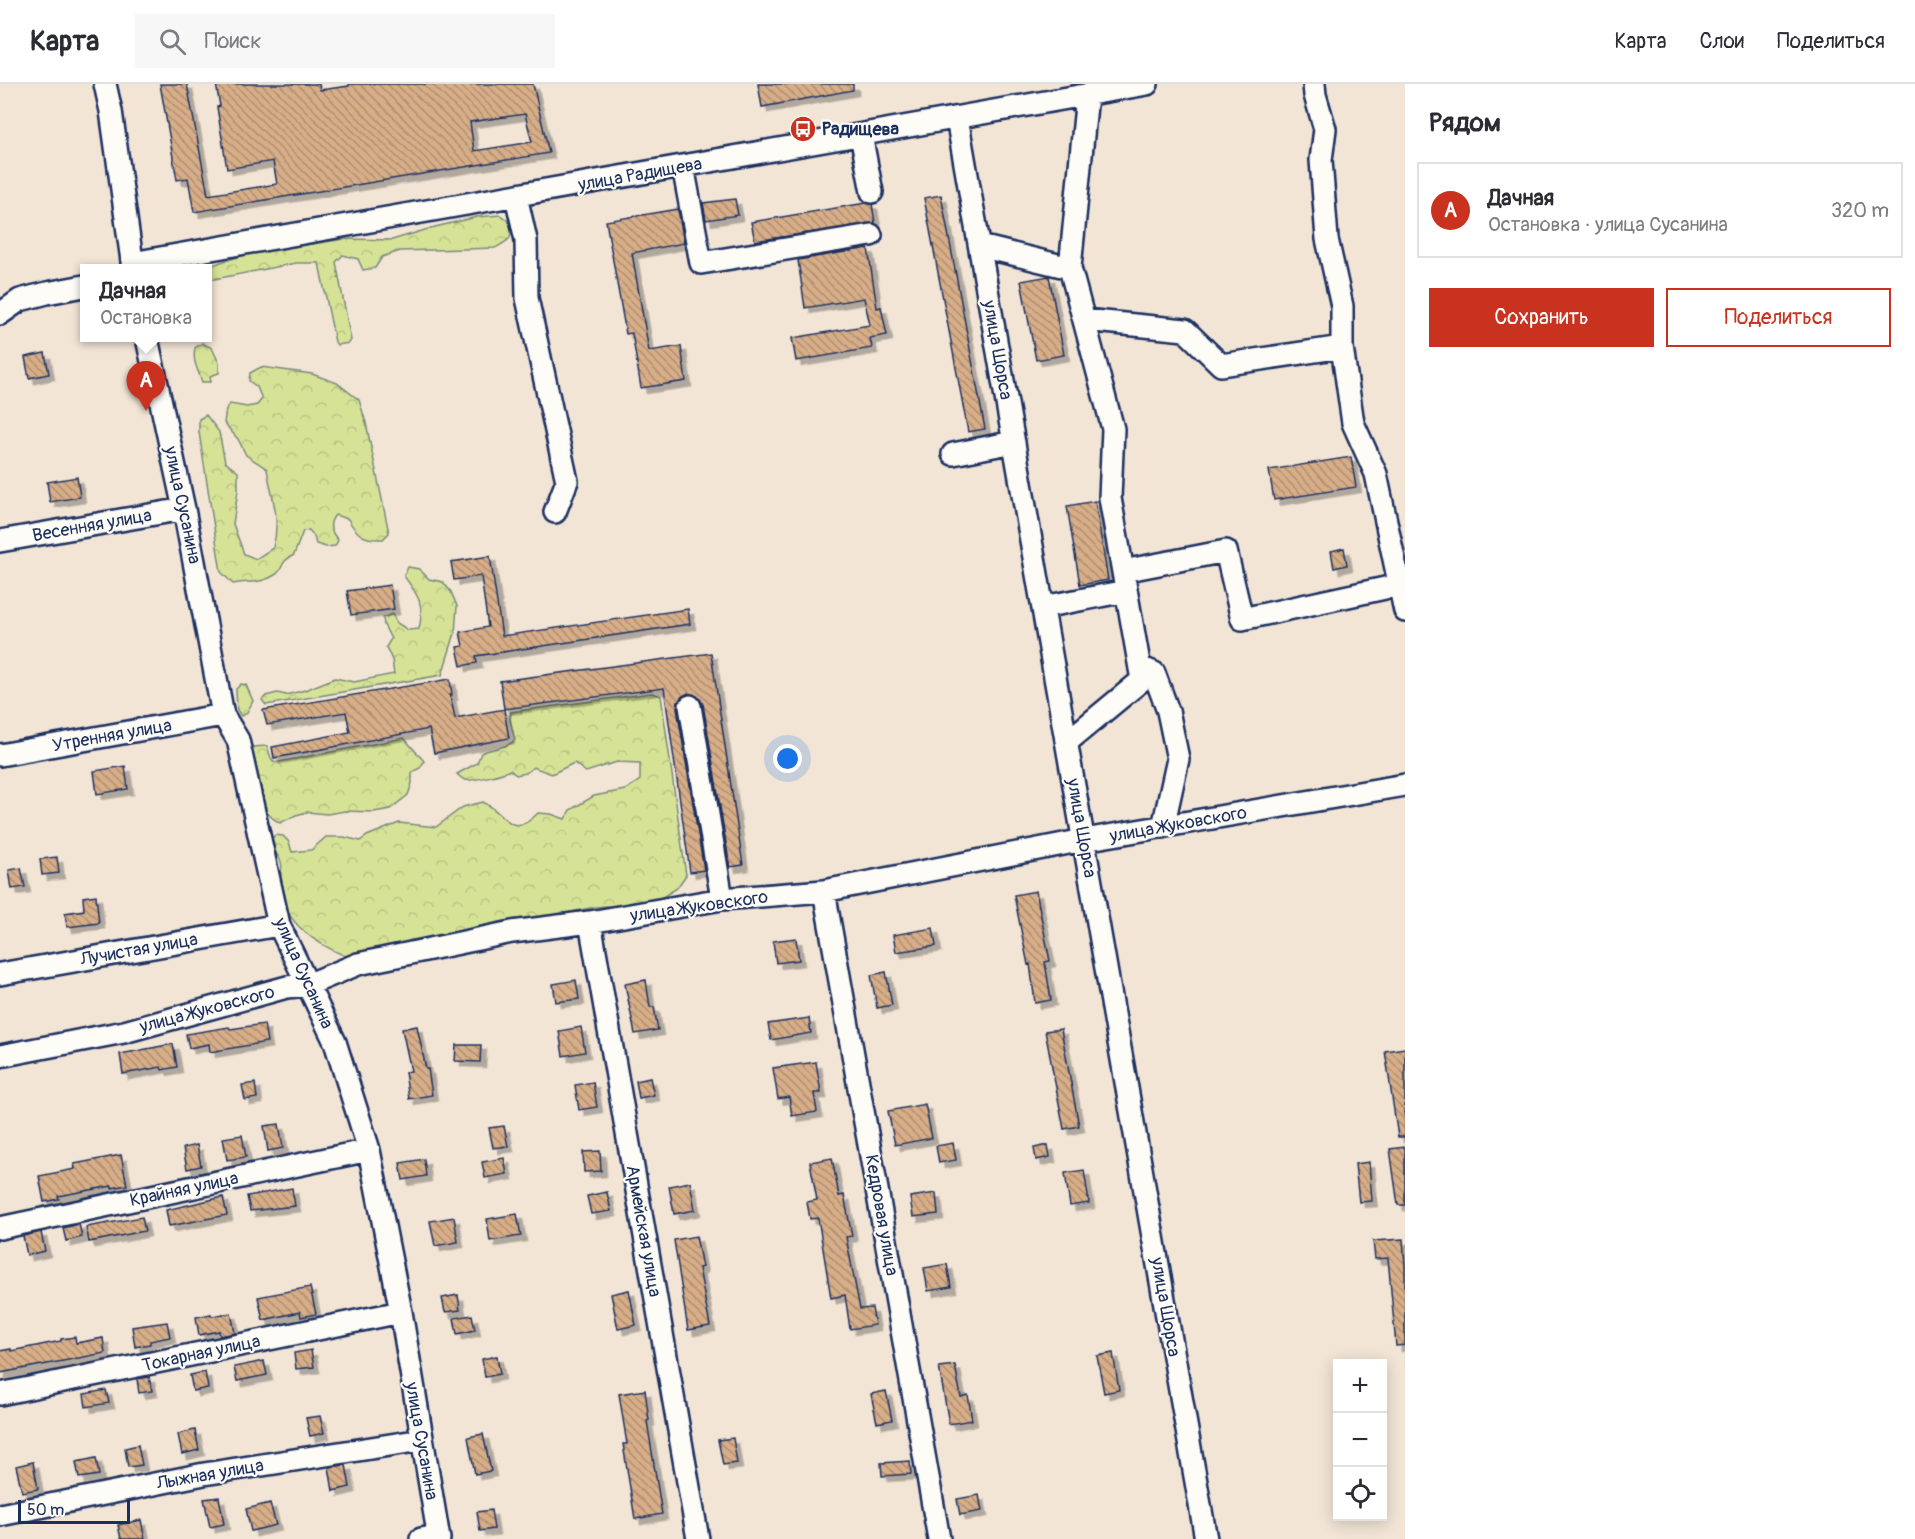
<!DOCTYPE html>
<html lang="ru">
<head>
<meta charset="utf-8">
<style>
  :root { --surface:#fff; --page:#f7f7f7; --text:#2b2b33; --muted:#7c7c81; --line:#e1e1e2; --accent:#c8321e }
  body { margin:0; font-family:Pangolin,sans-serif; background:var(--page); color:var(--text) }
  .controls { position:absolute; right:18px; bottom:18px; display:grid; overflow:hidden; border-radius:0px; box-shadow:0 3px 15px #0003 }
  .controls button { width:54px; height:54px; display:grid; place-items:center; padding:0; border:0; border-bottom:2px solid var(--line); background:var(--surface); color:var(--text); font:30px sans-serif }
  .scale { position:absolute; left:18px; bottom:15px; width:112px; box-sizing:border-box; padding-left:6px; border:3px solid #1b2f5e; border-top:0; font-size:16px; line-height:21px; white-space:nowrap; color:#1b2f5e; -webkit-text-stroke:4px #fdfcf7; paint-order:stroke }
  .you { position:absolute; left:788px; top:675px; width:21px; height:21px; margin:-15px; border:4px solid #fff; border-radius:50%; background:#1a73e8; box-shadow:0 0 0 9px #1a73e833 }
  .badge { display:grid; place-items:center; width:39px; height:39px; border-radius:50%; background:var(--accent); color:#fff; font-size:20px; font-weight:700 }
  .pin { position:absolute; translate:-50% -50px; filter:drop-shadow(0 2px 3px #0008) }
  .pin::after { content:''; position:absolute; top:32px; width:21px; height:18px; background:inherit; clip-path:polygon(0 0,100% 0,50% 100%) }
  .popup { position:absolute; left:80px; top:180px; width:132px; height:78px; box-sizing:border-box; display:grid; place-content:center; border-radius:0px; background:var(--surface); filter:drop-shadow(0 2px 4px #0005); font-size:20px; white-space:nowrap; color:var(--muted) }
  .popup b { font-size:22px; color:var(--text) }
  .popup::after { content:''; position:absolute; left:50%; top:100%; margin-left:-12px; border:12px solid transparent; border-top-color:var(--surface) }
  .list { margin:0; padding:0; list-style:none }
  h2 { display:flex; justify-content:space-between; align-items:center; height:78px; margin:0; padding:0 24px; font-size:26px }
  h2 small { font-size:20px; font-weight:400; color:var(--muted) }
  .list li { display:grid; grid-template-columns:39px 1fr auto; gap:18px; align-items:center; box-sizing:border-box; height:96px; margin:0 12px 12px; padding:0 12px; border:2px solid var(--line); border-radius:0px }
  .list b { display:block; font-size:22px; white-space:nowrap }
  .list p { margin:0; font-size:20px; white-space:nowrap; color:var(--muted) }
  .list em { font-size:20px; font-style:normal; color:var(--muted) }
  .actions { display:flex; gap:12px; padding:18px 24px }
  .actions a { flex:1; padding:14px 0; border:2px solid var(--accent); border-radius:0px; text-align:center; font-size:21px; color:var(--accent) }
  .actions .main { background:var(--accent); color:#fff }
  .icon { flex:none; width:33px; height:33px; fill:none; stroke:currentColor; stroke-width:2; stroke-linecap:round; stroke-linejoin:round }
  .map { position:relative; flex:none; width:1405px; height:1455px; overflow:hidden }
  header { display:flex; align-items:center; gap:36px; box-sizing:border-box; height:84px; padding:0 30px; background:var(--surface); border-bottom:2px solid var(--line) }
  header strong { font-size:28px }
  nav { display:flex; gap:33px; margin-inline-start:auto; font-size:21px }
  .search { width:420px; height:54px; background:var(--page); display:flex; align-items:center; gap:15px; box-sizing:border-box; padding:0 21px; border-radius:0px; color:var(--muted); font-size:22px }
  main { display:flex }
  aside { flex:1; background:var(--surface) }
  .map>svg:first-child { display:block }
</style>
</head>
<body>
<header>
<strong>Карта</strong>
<div class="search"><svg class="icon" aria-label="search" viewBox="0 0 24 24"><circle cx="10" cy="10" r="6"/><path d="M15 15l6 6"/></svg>Поиск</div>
<nav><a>Карта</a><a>Слои</a><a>Поделиться</a></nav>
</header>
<main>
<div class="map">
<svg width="1405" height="1455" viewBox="0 0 1405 1455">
  <defs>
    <pattern id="forest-crowns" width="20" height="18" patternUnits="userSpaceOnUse" patternTransform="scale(1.5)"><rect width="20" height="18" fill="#d6e396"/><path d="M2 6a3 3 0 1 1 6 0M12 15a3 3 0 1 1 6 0" fill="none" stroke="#b7c384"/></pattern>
    <pattern id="building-back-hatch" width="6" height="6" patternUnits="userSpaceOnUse" patternTransform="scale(1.5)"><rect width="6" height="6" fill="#d7ae88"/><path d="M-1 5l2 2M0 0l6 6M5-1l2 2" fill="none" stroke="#ae8e72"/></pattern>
    <filter id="shadow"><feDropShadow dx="5.5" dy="5.5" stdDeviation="0" flood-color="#0004"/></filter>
  </defs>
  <rect width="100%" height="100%" fill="#f2e5d6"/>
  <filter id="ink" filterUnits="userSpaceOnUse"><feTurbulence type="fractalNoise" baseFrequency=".0167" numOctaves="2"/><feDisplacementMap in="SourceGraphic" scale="12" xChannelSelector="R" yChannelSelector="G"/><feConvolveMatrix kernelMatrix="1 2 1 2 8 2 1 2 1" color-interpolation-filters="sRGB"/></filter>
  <g filter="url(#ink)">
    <path fill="url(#forest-crowns)" stroke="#78897a" stroke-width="1.5" d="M500,131L509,137C514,155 510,156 495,164L400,167L382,173L375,184L363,186L358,175L343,171L336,178L351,256L349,259L337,261L335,258L319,179H296L210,196L208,194L206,184L221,178L252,169L345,155L392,156L435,143L477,133Z
      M202,259L212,264L219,279V289L210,292L211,298H202C198,285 192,278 195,264Z
      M261,283L312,290L337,299L359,316L366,339L389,449L383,455C364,456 357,451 348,435L335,431C327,441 331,448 338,456L335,462L326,463L316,460L314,452L309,446L303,447L294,471C278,478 285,485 275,491C261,500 247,497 233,500L221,488L199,348V335L206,331L219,348L225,378L238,388V406L233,440L244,470L256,475L273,464C281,433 272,416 267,385L246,371L238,355L224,339L226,325L230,320L247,323L257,321L262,315L257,303L249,297L250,289Z
      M408,483L419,485L429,495L443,498L451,508L457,522L455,549L442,591L266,621L262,616L266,612L277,609L286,611L305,606L335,594L354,598L394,590L392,576L386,563L391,555L384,541L383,534L392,530L397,539L408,546L419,545C425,520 418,511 404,492Z
      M241,600L246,601L253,617L246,630L241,632L237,626L236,605Z
      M652,609L661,612L686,791L677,804L661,814L644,819L595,823L350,874C316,860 283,840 279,800C278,792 284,786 281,778C278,771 273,765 270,757L275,751L283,752L289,758L292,768L311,766L326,753H344L360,757L367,752L399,739L436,743L463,723L483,718C505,728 511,757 538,729L551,730L565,735L570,726L594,712L625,706L640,696V679L617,678L586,688L574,679L552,690L533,683L526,689L516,691L510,686C505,689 471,698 465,696C462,695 459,692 457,690L477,679L481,669C493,663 504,666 515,656L510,636L511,628Z
      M404,654L424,677L420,684L412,688V699L408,711L390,725L374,728L345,727L327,730L307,728L296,731L280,739C254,726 255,694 251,668L253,663L267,662L271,674L274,678H279Z"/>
    <path fill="url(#building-back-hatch)" stroke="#1b2f5e" stroke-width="1.5" fill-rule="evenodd" filter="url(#shadow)" d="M160,0H187L208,111L277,100L273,77L227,85L217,23L220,22L216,0H319L320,6L349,2V0H533L549,69L194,128L188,94L177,96ZM525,30L532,58L474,67L470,38Z
      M758,0H853V6L762,23Z
      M941,111L985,345L968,348L924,114Z
      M735,115L738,131L706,136L703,119Z
      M866,119L872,120L875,139L755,157L751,138Z
      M678,125L684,159L632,169L649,267L681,262L686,297L641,304L632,249L626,250L606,137Z
      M868,164L877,224L881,223L887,251L870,254L872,264L796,277L792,254L870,241L864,214L805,224L798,176Z
      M1049,192L1064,271L1036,276L1021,197Z
      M45,269L49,290L29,294L25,273Z
      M1351,373L1356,403L1274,416L1269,386Z
      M77,393L80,413L50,418L47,398Z
      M1095,417L1108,496L1080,501L1067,422Z
      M1344,464L1347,481L1334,484L1331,467Z
      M490,472L502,552L688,525L690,540L476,572L477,579L461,582L457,563L463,562L460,548L488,543L481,492L454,496L451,478Z
      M390,501L394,525L351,531L347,507Z
      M711,569L743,781L730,783L703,620L699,614L688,609L682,613L678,618L677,624L704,786L690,788L664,604L504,625L500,597Z
      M450,595L452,611H450L455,634L504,625L509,654L434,669L429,645L274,674L272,663L350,648L346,628L267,641L263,626Z
      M125,682L128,705L97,710L94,687Z
      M57,773L59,789L42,791L40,775Z
      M21,784L25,803L12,805L9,786Z
      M1036,807L1050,877L1045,878L1051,916L1035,919L1030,880L1028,881L1014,811Z
      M96,811L99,839L67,843L65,829L84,826L83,813Z
      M933,844L936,862L896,868L893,851Z
      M796,854L799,876L776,879L773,857Z
      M886,888L892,921L877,924L871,891Z
      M576,896L579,915L556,918L553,900Z
      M646,896L650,923H654L658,946L635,950L625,900Z
      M809,934L811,949L771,956L768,940Z
      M264,940L267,958L210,968L209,960L189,964L186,950L229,943L230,945Z
      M417,942L426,985H428L432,1011L409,1015L405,988L411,987L402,945Z
      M581,943L585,968L563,972L559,947Z
      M1061,945L1079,1042L1064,1045L1045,947Z
      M173,960L177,983L162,986L161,983L123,990L120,970Z
      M456,961H481L480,978L455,977Z
      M1405,964V1053H1398L1385,967Z
      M816,978L821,1009H814L817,1028L792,1032L789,1013L778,1015L773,984Z
      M650,994L654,1011L639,1014L636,997Z
      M593,998L597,1023L579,1026L575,1001Z
      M255,999L257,1014L245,1016L242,1001Z
      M925,1020L932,1054L895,1061L888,1027Z
      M279,1040L283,1064L268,1067L264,1042Z
      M504,1042L508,1062L493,1064L489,1044Z
      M242,1051L246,1073L227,1076L223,1054Z
      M953,1059L956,1076L939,1079L936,1062Z
      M197,1061L201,1082L187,1085L183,1064Z
      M1048,1061L1050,1073L1036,1076L1034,1064Z
      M1405,1063V1121H1398L1390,1065Z
      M600,1067L601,1087L584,1088L583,1068Z
      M121,1071L127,1101L112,1104V1102L58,1112L59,1115L44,1118L39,1092L75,1085L74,1080Z
      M504,1074L507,1090L485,1094L482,1078Z
      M832,1074L839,1112L844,1111L852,1152L846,1153L860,1225L872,1224L875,1241L850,1245L845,1211L831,1214L818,1134L810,1135L807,1118L817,1116L810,1078Z
      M424,1075L426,1092L403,1096L400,1079Z
      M1369,1078L1372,1117L1359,1118L1355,1080Z
      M1084,1086L1089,1119L1070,1122L1065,1089Z
      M690,1098L695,1126L674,1130L669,1102Z
      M292,1104L295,1122L250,1127L247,1112Z
      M607,1108L611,1127L591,1130L587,1112Z
      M936,1109L938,1130L913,1133L910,1113Z
      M223,1113L227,1131L169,1142L166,1126Z
      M517,1130L521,1152L490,1157L487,1135Z
      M142,1133L145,1147L89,1158L86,1143Z
      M454,1133L458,1158L435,1162L430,1137Z
      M79,1140L82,1153L66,1157L63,1144Z
      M41,1148L45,1167L27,1171L23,1152Z
      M696,1152L702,1183L699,1184L710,1242L688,1246L674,1156Z
      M1403,1155L1405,1182V1261L1396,1262L1388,1174L1375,1175L1373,1157Z
      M947,1180L951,1203L928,1207L924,1184Z
      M310,1203L316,1230L301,1233L300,1228L263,1236L258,1213Z
      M629,1206L636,1241L618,1245L611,1210Z
      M458,1211L460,1226L445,1228L442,1214Z
      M231,1229L235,1249L220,1252L219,1247L199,1251L196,1233L211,1230V1232Z
      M472,1231L475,1246L457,1250L454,1234Z
      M167,1238L170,1253L150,1257V1260L135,1263L132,1243Z
      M75,1253L76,1259L103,1254L105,1269L0,1289V1267L11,1265V1267L61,1257V1255Z
      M311,1266L314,1283L296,1285L294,1269Z
      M1113,1269L1119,1306L1104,1309L1097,1272Z
      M497,1272L500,1290L485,1293L482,1275Z
      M264,1277L267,1291L237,1297L234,1283Z
      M955,1281L961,1313L968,1311L972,1336L949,1340L939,1283Z
      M205,1288L208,1304L193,1307L190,1291Z
      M149,1293L152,1307L139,1309L137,1295Z
      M106,1306L109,1319L86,1323L84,1310Z
      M645,1306L649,1336L647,1337L662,1430L635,1435L623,1360H627L619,1310Z
      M886,1307L892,1336L877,1339L871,1310Z
      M320,1332L324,1349L310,1352L306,1334Z
      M195,1346L199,1366L182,1370L178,1350Z
      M483,1350L491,1387L475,1390L468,1353Z
      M733,1354L737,1379L723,1381L718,1356Z
      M138,1361L142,1381L128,1383L125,1364Z
      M96,1374L99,1391L79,1394L76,1378Z
      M910,1377L911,1390L882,1392L881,1379Z
      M33,1378L38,1405L22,1408L16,1382Z
      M346,1381L350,1403L333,1407L329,1383Z
      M979,1411L982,1427L960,1431L957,1415Z
      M219,1413L224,1440L210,1443L204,1415Z
      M270,1419L276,1441L251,1447L246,1425Z
      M491,1426L494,1445L480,1447L477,1428Z
      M141,1436L145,1455H121L118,1441Z"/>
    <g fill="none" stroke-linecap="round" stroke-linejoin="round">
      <g stroke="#1b2f5e" stroke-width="26">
        <path id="minor" d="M105,0L111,27L133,184
          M1314,0L1315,11L1325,45L1321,76L1327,155L1342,222V263
          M957,34L1206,1455
          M861,51L872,108
          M683,82L701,179L871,151
          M516,112L526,156L527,214L567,397L555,428
          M980,162L1070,184
          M132,179L1147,0
          M0,230L20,216L47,209L84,202
          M1084,236L1185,246L1221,281L1342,263L1353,339L1376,390L1405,527
          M147,254L184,425L223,631L238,656L279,841L335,958L369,1066L401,1228L439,1455
          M953,370L1014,358
          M0,457L184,425
          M1123,487L1226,467L1242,535L1399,501
          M1043,523L1126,507
          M1140,583L1154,589L1168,627L1178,675L1163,743
          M690,622L722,815
          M1067,658L1142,596L1110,414L1113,345L1070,184L1087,11
          M0,671L223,631
          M824,807L939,1455
          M590,838L698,1455
          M0,890L279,841
          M0,972L124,948L287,903L307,901L358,880L512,848L590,838L722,815L824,807L1084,756L1405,701
          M0,1144L369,1066
          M0,1310L401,1228
          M0,1431L204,1390L422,1356
          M421,1455L438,1452"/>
      </g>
      <use href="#minor" stroke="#fdfcf7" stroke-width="21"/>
    </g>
  </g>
  <defs>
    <g id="bus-disc" transform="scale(1.35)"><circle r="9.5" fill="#c8321e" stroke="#fdfcf7"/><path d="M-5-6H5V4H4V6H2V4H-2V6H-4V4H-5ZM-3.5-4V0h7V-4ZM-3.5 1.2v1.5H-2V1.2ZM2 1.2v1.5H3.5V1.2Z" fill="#fff"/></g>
  </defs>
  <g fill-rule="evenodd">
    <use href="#bus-disc" x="803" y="45"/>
  </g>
  <g text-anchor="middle" stroke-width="4.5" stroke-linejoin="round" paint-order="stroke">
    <g font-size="18" font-weight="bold" fill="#1b2f5e" stroke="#fdfcf7" text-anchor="start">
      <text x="822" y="51">Радищева</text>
    </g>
    <g font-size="18" fill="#1b2f5e" stroke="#fdfcf7">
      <text transform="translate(640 90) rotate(-10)" y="6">улица Радищева</text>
      <text transform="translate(998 266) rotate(80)" y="6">улица Щорса</text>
      <text transform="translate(183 421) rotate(78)" y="6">улица Сусанина</text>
      <text transform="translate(92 441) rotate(-10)" y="6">Весенняя улица</text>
      <text transform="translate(112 651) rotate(-10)" y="6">Утренняя улица</text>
      <text transform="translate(1178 740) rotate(-10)" y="6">улица Жуковского</text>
      <text transform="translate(1082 744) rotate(80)" y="6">улица Щорса</text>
      <text transform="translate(699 822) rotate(-8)" y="6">улица Жуковского</text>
      <text transform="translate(139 865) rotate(-10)" y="6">Лучистая улица</text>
      <text transform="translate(304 889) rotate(66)" y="6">улица Сусанина</text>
      <text transform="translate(207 925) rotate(-15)" y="6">улица Жуковского</text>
      <text transform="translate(184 1105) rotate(-12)" y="6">Крайняя улица</text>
      <text transform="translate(882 1131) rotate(80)" y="6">Кедровая улица</text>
      <text transform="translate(644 1147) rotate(80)" y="6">Армейская улица</text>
      <text transform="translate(1166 1223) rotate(80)" y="6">улица Щорса</text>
      <text transform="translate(201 1269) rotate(-12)" y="6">Токарная улица</text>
      <text transform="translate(422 1357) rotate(80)" y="6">улица Сусанина</text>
      <text transform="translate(210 1390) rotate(-10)" y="6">Лыжная улица</text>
    </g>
  </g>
</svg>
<div class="controls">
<button>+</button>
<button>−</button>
<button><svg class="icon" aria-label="locate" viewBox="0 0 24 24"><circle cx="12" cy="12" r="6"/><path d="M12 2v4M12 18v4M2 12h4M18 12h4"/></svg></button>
</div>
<div class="scale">50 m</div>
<div class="you"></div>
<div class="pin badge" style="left:146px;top:327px">A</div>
<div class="popup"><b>Дачная</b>Остановка</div>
</div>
<aside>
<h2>Рядом<small></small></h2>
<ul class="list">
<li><span class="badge">A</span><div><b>Дачная</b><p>Остановка · улица Сусанина</p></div><em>320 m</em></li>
</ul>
<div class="actions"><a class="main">Сохранить</a><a>Поделиться</a></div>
</aside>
</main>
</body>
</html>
